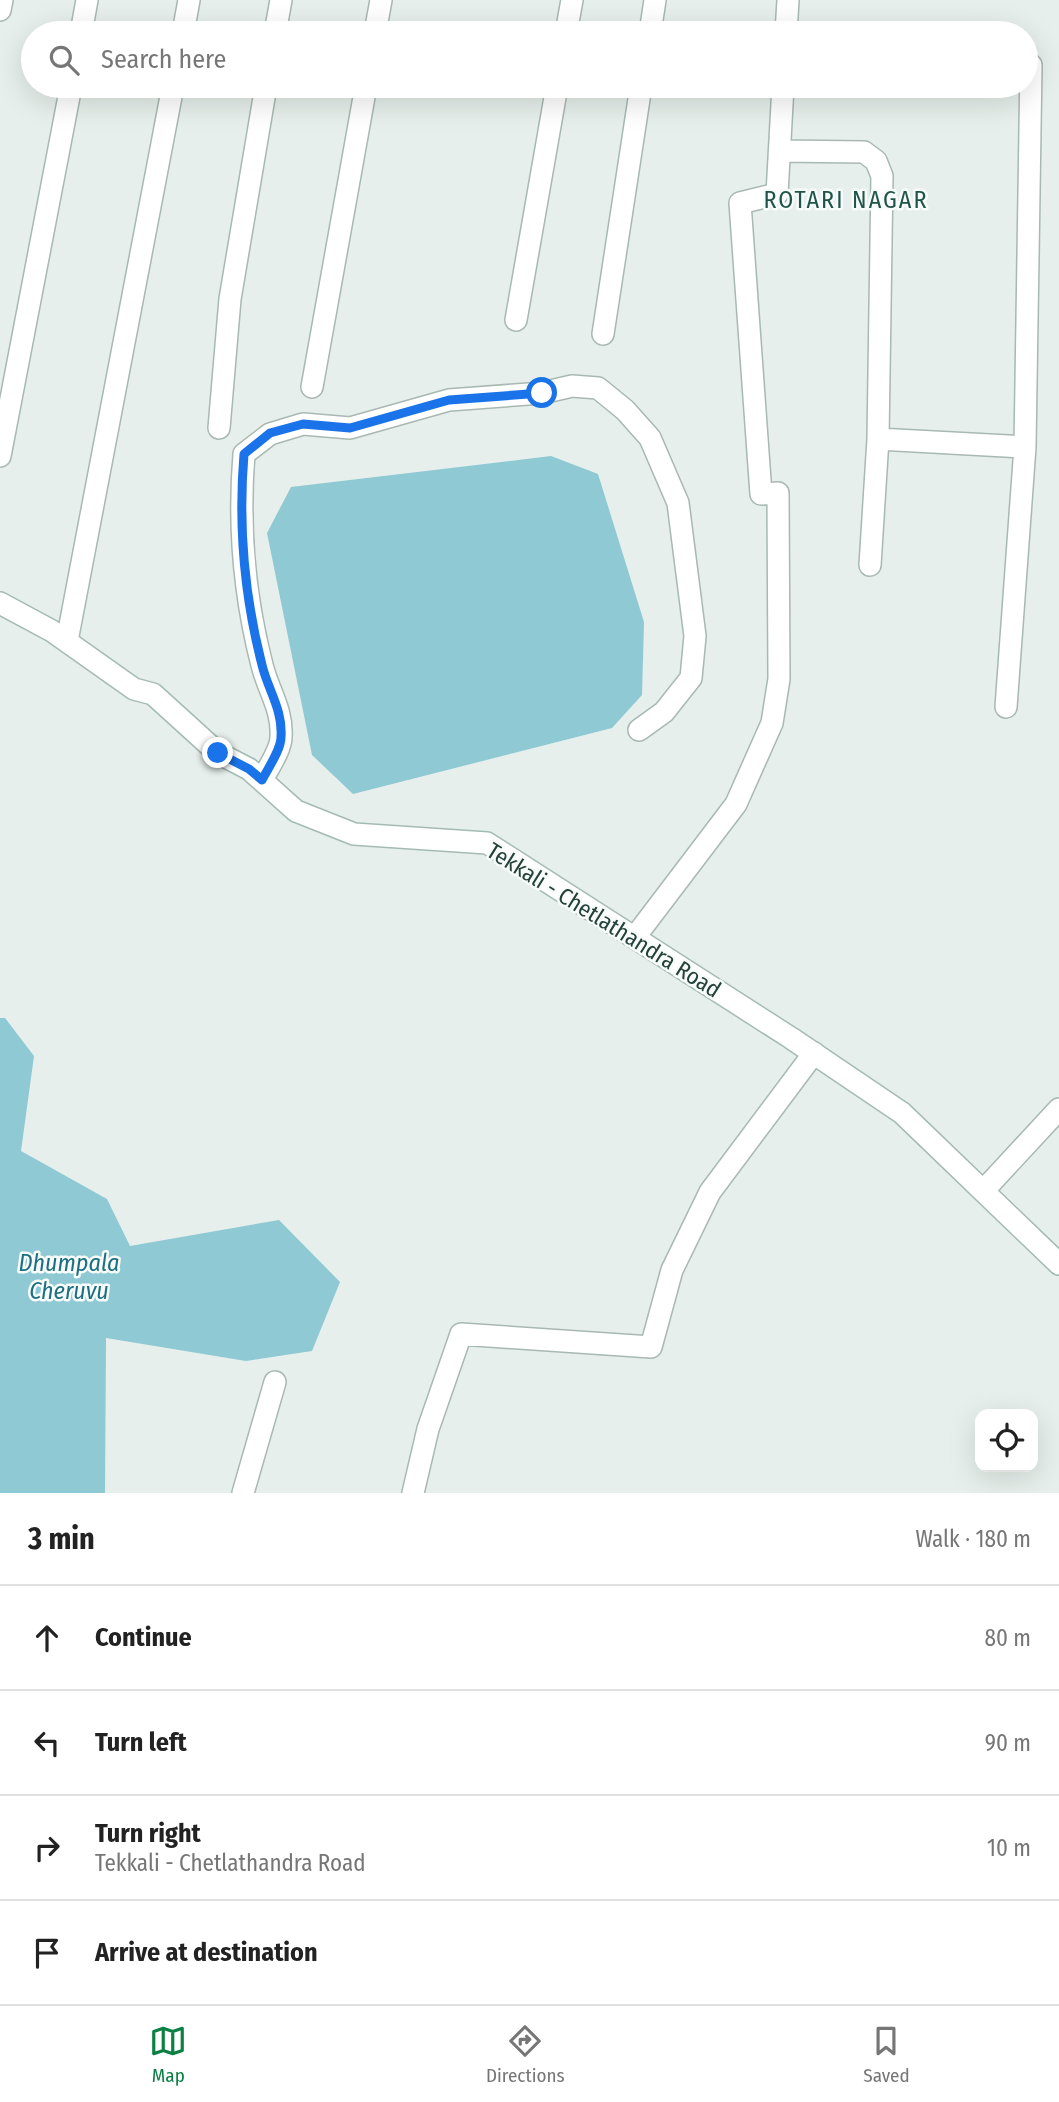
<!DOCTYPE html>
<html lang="en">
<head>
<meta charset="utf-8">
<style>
  :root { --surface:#fff; --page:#f2f2f2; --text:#222; --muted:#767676; --line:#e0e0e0; --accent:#0b8043 }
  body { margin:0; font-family:"Fira Sans Condensed",sans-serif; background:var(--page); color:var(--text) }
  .controls { position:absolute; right:21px; bottom:21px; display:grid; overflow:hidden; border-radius:14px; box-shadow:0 7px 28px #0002 }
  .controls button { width:63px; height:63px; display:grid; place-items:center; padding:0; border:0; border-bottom:2px solid var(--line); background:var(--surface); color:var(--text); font:35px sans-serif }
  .stop { position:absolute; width:21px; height:21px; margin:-16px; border:5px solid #1a73e8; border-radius:50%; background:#fff }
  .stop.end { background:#1a73e8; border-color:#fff; box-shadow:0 2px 7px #0008 }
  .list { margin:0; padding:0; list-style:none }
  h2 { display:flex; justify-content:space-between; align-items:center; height:91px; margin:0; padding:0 28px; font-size:30px }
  h2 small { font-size:23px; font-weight:400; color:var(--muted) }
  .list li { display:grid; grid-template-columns:46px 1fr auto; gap:21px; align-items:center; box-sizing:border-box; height:105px; padding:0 28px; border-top:2px solid var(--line) }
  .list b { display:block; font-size:26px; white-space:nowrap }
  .list p { margin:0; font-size:23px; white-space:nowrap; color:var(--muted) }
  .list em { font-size:23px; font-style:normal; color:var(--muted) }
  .icon { flex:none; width:38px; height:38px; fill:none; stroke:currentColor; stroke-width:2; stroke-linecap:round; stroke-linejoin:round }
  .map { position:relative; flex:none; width:1059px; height:1493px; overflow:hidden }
  .search { position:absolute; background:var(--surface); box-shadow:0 7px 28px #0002; left:21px; right:21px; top:21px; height:77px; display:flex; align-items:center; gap:18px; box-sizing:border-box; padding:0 24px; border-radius:38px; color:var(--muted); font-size:26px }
  .sheet { height:511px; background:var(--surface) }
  nav { display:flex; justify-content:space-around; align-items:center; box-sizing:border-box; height:98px; border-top:2px solid var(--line); background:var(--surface); font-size:19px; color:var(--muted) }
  nav a { display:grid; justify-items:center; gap:4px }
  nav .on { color:var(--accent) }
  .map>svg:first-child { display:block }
</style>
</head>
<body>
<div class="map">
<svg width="1059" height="1493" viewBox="0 0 1059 1493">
  <rect width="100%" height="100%" fill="#e6efeb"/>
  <path fill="#8ec9d4" d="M551,456L598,474L644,622L642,695L612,728L353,794L312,755L267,533L291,487Z
    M0,1018H5L34,1056L21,1151L107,1199L130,1246L279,1220L340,1282L312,1351L246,1361L106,1338L105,1493H0Z"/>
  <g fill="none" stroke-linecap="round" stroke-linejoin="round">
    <g stroke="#a8b8b2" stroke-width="24">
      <path id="street" d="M0,10L2,0
        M81,33L87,0
        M183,33L189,0
        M275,33L281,0
        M375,33L381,0
        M566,33L572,0
        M650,33L655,0
        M786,33L788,0
        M780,151L864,152L876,161L882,176L878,439L870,565
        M516,320L557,86
        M603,334L641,86
        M312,387L366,86
        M219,428L230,299L266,86
        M878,439L1025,447
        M0,456L71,86
        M67,641L173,86
        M1006,707L1025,447L1031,65
        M262,780C268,768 281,750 281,737C283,710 268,690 262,665C244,595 238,526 244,454L270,434L303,424L350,428L449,400L542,393L572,386L598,388L625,410L650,438L678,503L695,636L691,678L664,712L639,730
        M635,937L736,804L772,723L779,679L778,493L761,494L740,203L777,194L783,86
        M984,1190L1059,1109
        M243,1493L275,1382
        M413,1493L428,1429L461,1334L651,1347L672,1270L710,1192L814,1053"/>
    </g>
    <g stroke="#a4bbb3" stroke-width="24">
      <path id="secondary" d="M0,603L52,631L134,689L153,694L218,753L249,769L296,811L354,834L487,843L791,1038L902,1113L1059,1264"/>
    </g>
    <use href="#street" stroke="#fff" stroke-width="21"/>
    <use href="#secondary" stroke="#fff" stroke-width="21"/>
  </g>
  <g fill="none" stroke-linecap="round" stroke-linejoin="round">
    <path stroke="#1a73e8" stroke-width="9" d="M218,753L249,769L262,780C268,768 281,750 281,737C283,710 268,690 262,665C244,595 238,526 244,454L270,433L303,424L350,428L449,400L542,393"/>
  </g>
  <g text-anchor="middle" stroke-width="5" stroke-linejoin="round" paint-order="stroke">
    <g font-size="23" fill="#24423a" stroke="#f7fbf9">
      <text transform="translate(604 920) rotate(32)" y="8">Tekkali - Chetlathandra Road</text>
    </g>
    <g font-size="24" letter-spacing="2" fill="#1f5548" stroke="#f7fbf9">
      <text x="846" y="208">ROTARI NAGAR</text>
    </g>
    <g font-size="24" font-style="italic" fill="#1c6f80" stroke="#f7fbf9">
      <text x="69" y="1271">Dhumpala<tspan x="69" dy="28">Cheruvu</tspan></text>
    </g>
  </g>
</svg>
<div class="controls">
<button><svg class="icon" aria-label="locate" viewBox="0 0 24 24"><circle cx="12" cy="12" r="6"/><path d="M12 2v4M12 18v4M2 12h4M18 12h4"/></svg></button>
</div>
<div class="stop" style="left:542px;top:393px"></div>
<div class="stop end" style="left:218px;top:753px"></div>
<div class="search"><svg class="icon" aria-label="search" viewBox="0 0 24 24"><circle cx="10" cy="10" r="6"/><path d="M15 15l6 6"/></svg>Search here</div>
</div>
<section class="sheet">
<h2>3 min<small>Walk · 180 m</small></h2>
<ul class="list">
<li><svg class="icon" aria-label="ahead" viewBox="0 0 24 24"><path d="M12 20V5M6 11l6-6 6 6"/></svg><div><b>Continue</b></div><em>80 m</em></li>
<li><svg class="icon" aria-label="left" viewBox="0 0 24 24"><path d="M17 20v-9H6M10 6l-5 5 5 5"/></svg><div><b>Turn left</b></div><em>90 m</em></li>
<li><svg class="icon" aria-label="right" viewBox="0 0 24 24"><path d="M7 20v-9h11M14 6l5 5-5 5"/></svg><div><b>Turn right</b><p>Tekkali - Chetlathandra Road</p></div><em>10 m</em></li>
<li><svg class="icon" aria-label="arrive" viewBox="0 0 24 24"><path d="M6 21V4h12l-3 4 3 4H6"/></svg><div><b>Arrive at destination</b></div></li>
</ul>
</section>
<nav>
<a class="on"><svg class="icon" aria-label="map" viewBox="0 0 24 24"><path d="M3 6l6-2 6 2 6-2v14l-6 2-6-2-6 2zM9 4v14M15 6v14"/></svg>Map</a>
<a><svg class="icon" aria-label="directions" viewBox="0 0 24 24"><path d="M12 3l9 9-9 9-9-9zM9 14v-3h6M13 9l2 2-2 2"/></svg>Directions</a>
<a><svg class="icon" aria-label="saved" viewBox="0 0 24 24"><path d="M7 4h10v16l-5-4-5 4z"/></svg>Saved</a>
</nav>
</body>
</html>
